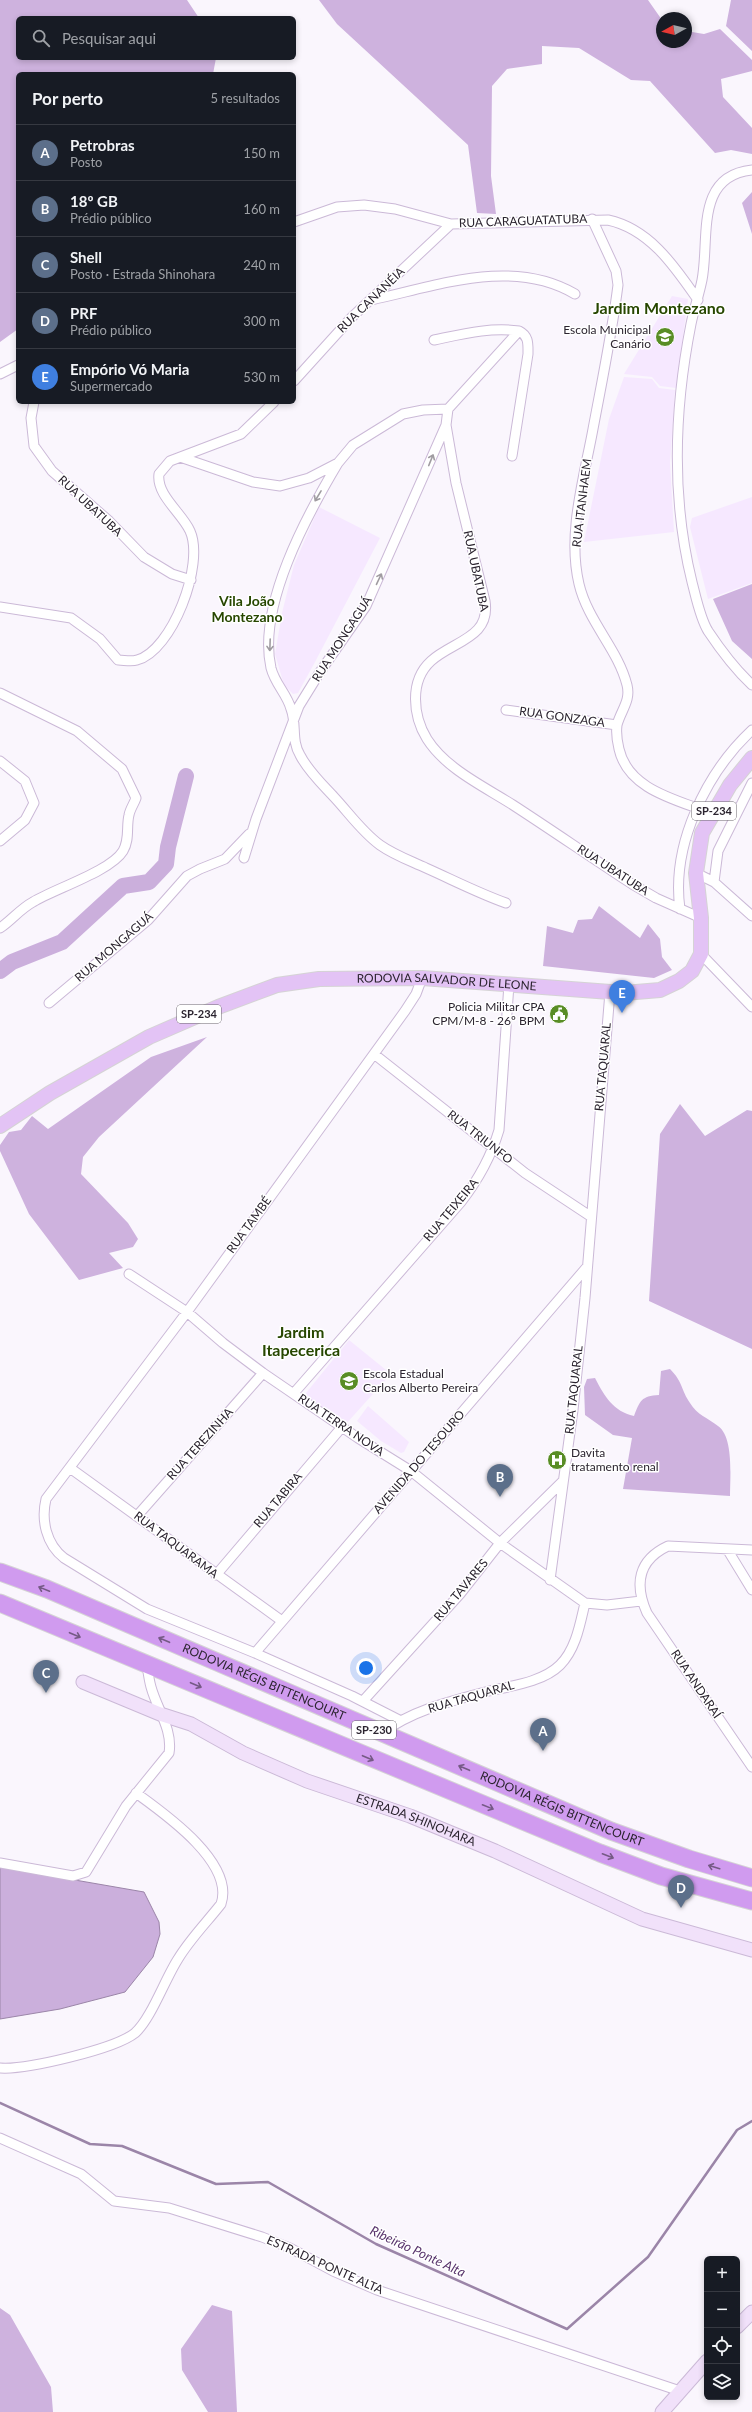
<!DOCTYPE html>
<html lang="pt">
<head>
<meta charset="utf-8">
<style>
  :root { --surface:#171b24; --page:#242831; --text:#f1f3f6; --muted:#9ea1a6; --line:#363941; --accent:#598d25 }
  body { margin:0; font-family:Lato,sans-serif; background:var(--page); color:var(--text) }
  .controls { position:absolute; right:12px; bottom:12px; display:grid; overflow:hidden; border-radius:6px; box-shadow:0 2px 6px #0003 }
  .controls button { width:36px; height:36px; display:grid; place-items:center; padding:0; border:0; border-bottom:1px solid var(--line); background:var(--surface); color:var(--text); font:20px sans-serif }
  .compass { position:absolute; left:656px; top:12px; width:36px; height:36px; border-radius:50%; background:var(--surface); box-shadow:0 2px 6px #0003; rotate:262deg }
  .you { position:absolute; left:366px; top:1668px; width:14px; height:14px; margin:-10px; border:3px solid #fff; border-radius:50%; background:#1a73e8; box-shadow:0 0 0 6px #1a73e833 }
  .badge { display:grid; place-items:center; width:26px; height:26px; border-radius:50%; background:var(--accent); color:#fff; font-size:13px; font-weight:700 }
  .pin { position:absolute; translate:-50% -33px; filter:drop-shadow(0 1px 2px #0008) }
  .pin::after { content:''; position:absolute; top:21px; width:14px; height:12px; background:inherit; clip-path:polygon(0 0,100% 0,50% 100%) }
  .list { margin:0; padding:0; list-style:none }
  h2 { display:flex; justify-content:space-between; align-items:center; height:52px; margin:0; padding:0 16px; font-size:17px }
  h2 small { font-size:13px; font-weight:400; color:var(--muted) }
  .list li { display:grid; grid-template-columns:26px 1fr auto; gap:12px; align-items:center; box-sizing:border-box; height:56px; padding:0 16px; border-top:1px solid var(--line) }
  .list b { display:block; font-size:15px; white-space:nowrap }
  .list p { margin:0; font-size:13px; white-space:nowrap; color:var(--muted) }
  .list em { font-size:13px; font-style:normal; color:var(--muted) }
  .icon { flex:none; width:22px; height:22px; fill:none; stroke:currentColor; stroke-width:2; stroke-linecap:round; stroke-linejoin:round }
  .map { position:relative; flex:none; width:752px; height:2412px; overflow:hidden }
  .search { position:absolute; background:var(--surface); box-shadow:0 2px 6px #0003; left:16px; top:16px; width:280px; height:44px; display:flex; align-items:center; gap:10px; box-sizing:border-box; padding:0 14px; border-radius:6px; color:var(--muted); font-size:15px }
  .panel { position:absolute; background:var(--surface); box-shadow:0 2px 6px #0003; left:16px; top:72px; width:280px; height:332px; border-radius:6px }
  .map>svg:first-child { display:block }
</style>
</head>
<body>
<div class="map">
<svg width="752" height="2412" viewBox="0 0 752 2412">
  <rect width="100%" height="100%" fill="#faf6fd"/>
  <path fill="#f6e8ff" d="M672,296L688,299L676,388L660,386L652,377L624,374Z
    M624,377L652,379L659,388L675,390L670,463L674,532L584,542L609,419Z
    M752,497V583L708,599L690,527L692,518Z
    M319,507L380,538L315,662L298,693L293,694L284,685L275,654L282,613L294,565Z
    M349,1340L391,1374L345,1425L308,1399L306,1393Z
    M368,1406L409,1442L404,1452L401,1453L381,1441L357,1421Z"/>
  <path fill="#ceb2de" d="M0,0H187L199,18H18V58H216L213,74H18V329L0,342Z
    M319,0H648L662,20V42H686V31L704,34L720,29L752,60V71L721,79L723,97L752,128V154L731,150L715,153L650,81L631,80L579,48L542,46V64L507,69L492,86L491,176L496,214L477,213L468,145L337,24Z
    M731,0H752V51L726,26Z
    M752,192V234L742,203Z
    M752,584V659L732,641L713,599Z
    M599,906L640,938L648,924L660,939L662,957L672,970L654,978L543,966L547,926L573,933L578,920L592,919Z
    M207,1037L99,1137L83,1157L81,1174L128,1223L138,1239L133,1247L109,1253L123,1268L79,1280L29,1214L0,1151V1145L9,1132L21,1130L32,1116L48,1129L151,1057Z
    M680,1104L705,1136L747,1110L752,1111V1349L649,1301L660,1134Z
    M670,1369C683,1382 681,1390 690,1403C697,1415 708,1418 718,1426C734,1437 730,1478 730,1496L623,1489L632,1438L613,1435L585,1415L584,1387L587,1379L595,1378C605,1397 613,1411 634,1416C640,1401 641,1396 659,1395L661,1371Z
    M212,2305L232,2311L237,2412H208L182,2370L181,2349Z
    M0,2308L10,2315L51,2387L53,2412H0Z"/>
  <path fill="#cbafdc" stroke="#9b85a8" d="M0,1867L144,1892L159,1922L160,1934L153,1957L125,1992L60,2009L0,2019Z"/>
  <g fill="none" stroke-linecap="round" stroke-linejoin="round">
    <path stroke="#9b85a8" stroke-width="2.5" d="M0,2103L90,2144L122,2146L216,2184L268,2182L376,2244L567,2329L648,2257L737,2130L752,2121"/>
    <path stroke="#cbafdc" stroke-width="16" d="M0,971L12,962L62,942L123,886L149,882L166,864L168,847L186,776"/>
    <g stroke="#cbb9d7" stroke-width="11">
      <path id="street" d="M752,170C694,176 710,239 702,280C699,295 694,309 691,324C674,410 671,497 692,582C696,597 700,618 708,631C720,649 736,670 752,685
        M592,219L616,271L618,285C612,333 602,381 593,429C584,478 567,534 579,584C588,622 618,649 627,685C631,701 621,710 617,725C616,733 617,741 619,749C627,785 666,797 697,808
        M294,222L337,207L364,205L395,209L451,224L608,220C650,229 675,267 698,300
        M371,300C437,286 512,257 575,294
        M434,340C463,334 490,327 519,331
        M0,374L18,365
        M294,381L352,317L451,224
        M34,402L31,418L34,446L52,471L109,521L144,557L172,574L191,580
        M448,409L446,425L456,483L485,601C491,638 453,641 431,661C409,681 413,716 427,739C446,769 485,787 513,805C553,831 592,858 632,884L656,898L701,918
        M448,409L519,331C529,336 528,344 528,354L512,456
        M180,457L253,482L280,486L309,478L338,463L353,445L403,414L423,410L448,409
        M338,463C307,515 257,606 271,668C275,684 287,694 291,709C297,725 291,740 300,755C308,771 323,785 334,797C349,813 362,832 380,845C394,855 411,861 426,868C453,880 478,893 506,903
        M0,607L71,618L100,639L118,660C124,660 131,662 137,660C172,651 205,564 190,531C182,513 156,495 159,474L170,461L241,434L274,402
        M0,693L77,731L122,769L136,798C134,804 130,809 129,815C126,827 130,839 123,851C111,871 54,889 33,902C20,909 12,920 0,928
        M506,710L617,725
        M0,761L25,781L34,803L25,820L0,841
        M244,858L256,819L299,706L320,672L366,606L446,425
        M696,873L714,882L752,916
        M714,882L718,851L752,783
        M680,909C671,845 706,773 752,730
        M701,954L752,1007
        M49,1003L148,920L187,876L200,869L225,859L249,834
        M374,1054L525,1173L590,1216
        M129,1274L187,1312L223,1343L263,1373L358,1438L411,1471L500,1543L585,1603L607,1605L641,1601
        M294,1393L461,1202C478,1180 491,1157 499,1130L509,984
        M70,1468L282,1621
        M137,1516L263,1373
        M727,1549L752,1590
        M752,1550L668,1546C638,1560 634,1584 647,1613L752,1767
        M216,1575L342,1427
        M550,1580L573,1410L585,1298L610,992
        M255,1653L147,1609L64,1558C46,1544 41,1520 46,1499L187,1312L405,1011L416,994L422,978
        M363,1701L460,1594L500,1543L562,1482
        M399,1720L352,1696L255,1653L586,1268
        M382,1733C413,1710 451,1701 489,1691C511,1686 543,1682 560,1665C576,1649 580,1624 585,1603
        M0,1863L73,1876L86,1872L126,1806L169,1753C173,1730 157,1709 151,1687C149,1680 148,1672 147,1665
        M0,2068C26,2070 115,2049 135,2033C151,2019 165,1979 178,1959C190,1939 207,1922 221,1904C235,1863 165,1814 136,1793
        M0,2138L81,2174L114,2201L169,2208L262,2237L290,2248L333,2271L377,2290L680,2391"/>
    </g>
    <g stroke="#cbb9d7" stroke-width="15">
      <g id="secondary">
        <path id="s1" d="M83,1682L160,1714L191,1724L243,1753L307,1781L410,1816L495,1851L642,1919L752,1950"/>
        <path d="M737,2327L752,2312"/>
        <path d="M662,2412L707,2361"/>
      </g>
    </g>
    <g stroke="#d5d3d5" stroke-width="16">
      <g id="primary">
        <path id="s2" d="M0,1126L50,1093L149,1037L218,1007L277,985L319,979L422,978L624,993L660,990L679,981L692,971L701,954V918L696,873L702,833L730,785L752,758"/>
      </g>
    </g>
    <g stroke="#d5d3d5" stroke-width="19">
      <g id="highway">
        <path id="s3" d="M0,1572L47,1589L611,1831L689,1859L752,1878"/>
        <path d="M0,1603L600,1853L661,1876L752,1901"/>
      </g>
    </g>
    <use href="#street" stroke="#fff" stroke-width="9"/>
    <use href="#secondary" stroke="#f1e1fa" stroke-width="13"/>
    <use href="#primary" stroke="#e3c3f5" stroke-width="14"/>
    <use href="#highway" stroke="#d09bef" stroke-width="17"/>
  </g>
  <defs><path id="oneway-shaft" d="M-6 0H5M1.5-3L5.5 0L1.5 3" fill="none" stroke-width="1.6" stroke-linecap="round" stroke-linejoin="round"/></defs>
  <g stroke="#a09ca1">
    <use href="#oneway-shaft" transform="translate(431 460) rotate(-68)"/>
    <use href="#oneway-shaft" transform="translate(318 496) rotate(121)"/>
    <use href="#oneway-shaft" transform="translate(379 579) rotate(-65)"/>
    <use href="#oneway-shaft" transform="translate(270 645) rotate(92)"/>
  </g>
  <g stroke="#755a85">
    <use href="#oneway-shaft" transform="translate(44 1589) rotate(-158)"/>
    <use href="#oneway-shaft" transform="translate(75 1635) rotate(23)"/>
    <use href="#oneway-shaft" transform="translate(164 1640) rotate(-157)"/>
    <use href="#oneway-shaft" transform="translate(196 1685) rotate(23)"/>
    <use href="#oneway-shaft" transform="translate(368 1758) rotate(23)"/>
    <use href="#oneway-shaft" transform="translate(464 1768) rotate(-157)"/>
    <use href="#oneway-shaft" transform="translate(488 1807) rotate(22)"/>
    <use href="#oneway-shaft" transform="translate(608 1856) rotate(21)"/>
    <use href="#oneway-shaft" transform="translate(714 1867) rotate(-163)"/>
  </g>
  <defs>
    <g id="school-disc" transform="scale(1)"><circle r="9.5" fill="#598d25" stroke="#fff"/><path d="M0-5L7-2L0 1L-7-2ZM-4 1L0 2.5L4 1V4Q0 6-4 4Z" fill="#fff"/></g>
    <g id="civic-disc" transform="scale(1)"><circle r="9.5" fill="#598d25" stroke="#fff"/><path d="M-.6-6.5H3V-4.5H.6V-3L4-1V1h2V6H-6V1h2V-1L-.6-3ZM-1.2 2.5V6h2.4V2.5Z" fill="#fff"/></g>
    <g id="hospital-disc" transform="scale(1)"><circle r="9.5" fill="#598d25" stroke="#fff"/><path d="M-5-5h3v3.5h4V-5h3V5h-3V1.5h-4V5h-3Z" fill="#fff"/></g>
  </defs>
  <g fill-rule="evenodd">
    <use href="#school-disc" x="665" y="337"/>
    <use href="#civic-disc" x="559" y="1014"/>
    <use href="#school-disc" x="349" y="1381"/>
    <use href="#hospital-disc" x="557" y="1460"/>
  </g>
  <g text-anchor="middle" stroke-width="3" stroke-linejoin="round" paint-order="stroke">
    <g fill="#fff" stroke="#6b666d" stroke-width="1">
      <rect x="692" y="802" width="44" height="18" rx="3"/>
      <rect x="177" y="1005" width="44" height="18" rx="3"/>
      <rect x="352" y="1721" width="44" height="18" rx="3"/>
    </g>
    <g font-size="11" font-weight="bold" fill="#2b242f">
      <text x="714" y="815">SP-234</text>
      <text x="199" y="1018">SP-234</text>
      <text x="374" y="1734">SP-230</text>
    </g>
    <g font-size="12" fill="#2b242f" stroke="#fff">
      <text transform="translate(523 221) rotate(-2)" y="4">RUA CARAGUATATUBA</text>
      <text transform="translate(371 300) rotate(-44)" y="4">RUA CANANÉIA</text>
      <text transform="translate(582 503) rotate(-83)" y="4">RUA ITANHAEM</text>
      <text transform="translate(90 506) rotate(43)" y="4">RUA UBATUBA</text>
      <text transform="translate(476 571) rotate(78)" y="4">RUA UBATUBA</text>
      <text transform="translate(342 639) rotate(-57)" y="4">RUA MONGAGUÁ</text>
      <text transform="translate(562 717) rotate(8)" y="4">RUA GONZAGA</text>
      <text transform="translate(613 870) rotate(33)" y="4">RUA UBATUBA</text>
      <text transform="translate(114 947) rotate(-41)" y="4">RUA MONGAGUÁ</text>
      <text dy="4" stroke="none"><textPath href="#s2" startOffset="482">RODOVIA SALVADOR DE LEONE</textPath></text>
      <text transform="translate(603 1067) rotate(-85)" y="4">RUA TAQUARAL</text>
      <text transform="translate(480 1137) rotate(38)" y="4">RUA TRIUNFO</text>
      <text transform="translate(451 1210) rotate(-50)" y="4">RUA TEIXEIRA</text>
      <text transform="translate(249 1225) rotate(-54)" y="4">RUA TAMBÉ</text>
      <text transform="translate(574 1390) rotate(-84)" y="4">RUA TAQUARAL</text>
      <text transform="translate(341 1425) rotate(34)" y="4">RUA TERRA NOVA</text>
      <text transform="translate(200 1444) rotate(-48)" y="4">RUA TEREZINHA</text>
      <text transform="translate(419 1462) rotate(-49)" y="4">AVENIDA DO TESOURO</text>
      <text transform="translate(278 1500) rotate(-50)" y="4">RUA TABIRA</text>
      <text transform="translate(176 1545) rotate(37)" y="4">RUA TAQUARAMA</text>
      <text transform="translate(461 1590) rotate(-50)" y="4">RUA TAVARES</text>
      <text dy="4" stroke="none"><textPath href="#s3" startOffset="286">RODOVIA RÉGIS BITTENCOURT</textPath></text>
      <text transform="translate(696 1684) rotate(56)" y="4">RUA ANDARAÍ</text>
      <text transform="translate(471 1697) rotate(-16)" y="4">RUA TAQUARAL</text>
      <text dy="4" stroke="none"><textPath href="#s3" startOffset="610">RODOVIA RÉGIS BITTENCOURT</textPath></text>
      <text dy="4" stroke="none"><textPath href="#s1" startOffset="361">ESTRADA SHINOHARA</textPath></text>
      <text transform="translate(325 2265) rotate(24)" y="4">ESTRADA PONTE ALTA</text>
    </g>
    <g font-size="12" fill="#2b242f" stroke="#fff" text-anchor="end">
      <text x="651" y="334">Escola Municipal<tspan x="651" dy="14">Canário</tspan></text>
      <text x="545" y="1011">Policia Militar CPA<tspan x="545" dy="14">CPM/M-8 - 26º BPM</tspan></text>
      <text x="363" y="1378" text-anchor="start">Escola Estadual<tspan x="363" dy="14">Carlos Alberto Pereira</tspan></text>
      <text x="571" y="1457" text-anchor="start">Davita<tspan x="571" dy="14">tratamento renal</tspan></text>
    </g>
    <g font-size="13" font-style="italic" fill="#59356d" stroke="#fff">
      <text transform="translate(418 2251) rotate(25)" y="5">Ribeirão Ponte Alta</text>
    </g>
    <g font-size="14" font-weight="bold" fill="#274700" stroke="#fff">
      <text x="247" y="606">Vila João<tspan x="247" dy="16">Montezano</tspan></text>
    </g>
    <g font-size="16" font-weight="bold" fill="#274700" stroke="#fff">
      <text x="659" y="314">Jardim Montezano</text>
      <text x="301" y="1338">Jardim<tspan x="301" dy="18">Itapecerica</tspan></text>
    </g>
  </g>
</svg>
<div class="controls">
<button>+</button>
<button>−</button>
<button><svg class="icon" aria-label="locate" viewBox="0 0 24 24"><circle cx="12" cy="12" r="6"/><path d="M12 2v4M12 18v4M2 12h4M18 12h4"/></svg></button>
<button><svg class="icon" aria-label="layers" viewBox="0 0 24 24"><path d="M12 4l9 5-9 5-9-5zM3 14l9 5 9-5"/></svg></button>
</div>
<svg class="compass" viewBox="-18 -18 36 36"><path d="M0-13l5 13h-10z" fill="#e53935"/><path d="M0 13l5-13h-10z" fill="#9ea1a6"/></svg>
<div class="you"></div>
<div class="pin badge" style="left:543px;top:1751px;background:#5c6f8a">A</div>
<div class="pin badge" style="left:500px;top:1497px;background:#5c6f8a">B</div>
<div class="pin badge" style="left:46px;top:1693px;background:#5c6f8a">C</div>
<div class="pin badge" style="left:681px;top:1908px;background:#5c6f8a">D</div>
<div class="pin badge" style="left:622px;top:1013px;background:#3f7fe0">E</div>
<div class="search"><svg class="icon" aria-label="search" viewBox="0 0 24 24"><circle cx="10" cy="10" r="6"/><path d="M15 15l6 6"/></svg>Pesquisar aqui</div>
<section class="panel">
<h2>Por perto<small>5 resultados</small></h2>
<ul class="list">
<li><span class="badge" style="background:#5c6f8a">A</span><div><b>Petrobras</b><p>Posto</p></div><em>150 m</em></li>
<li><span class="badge" style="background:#5c6f8a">B</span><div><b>18º GB</b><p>Prédio público</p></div><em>160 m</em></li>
<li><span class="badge" style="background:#5c6f8a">C</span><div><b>Shell</b><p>Posto · Estrada Shinohara</p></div><em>240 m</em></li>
<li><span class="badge" style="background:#5c6f8a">D</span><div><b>PRF</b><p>Prédio público</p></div><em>300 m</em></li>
<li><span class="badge" style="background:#3f7fe0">E</span><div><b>Empório Vó Maria</b><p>Supermercado</p></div><em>530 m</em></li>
</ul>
</section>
</div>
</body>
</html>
